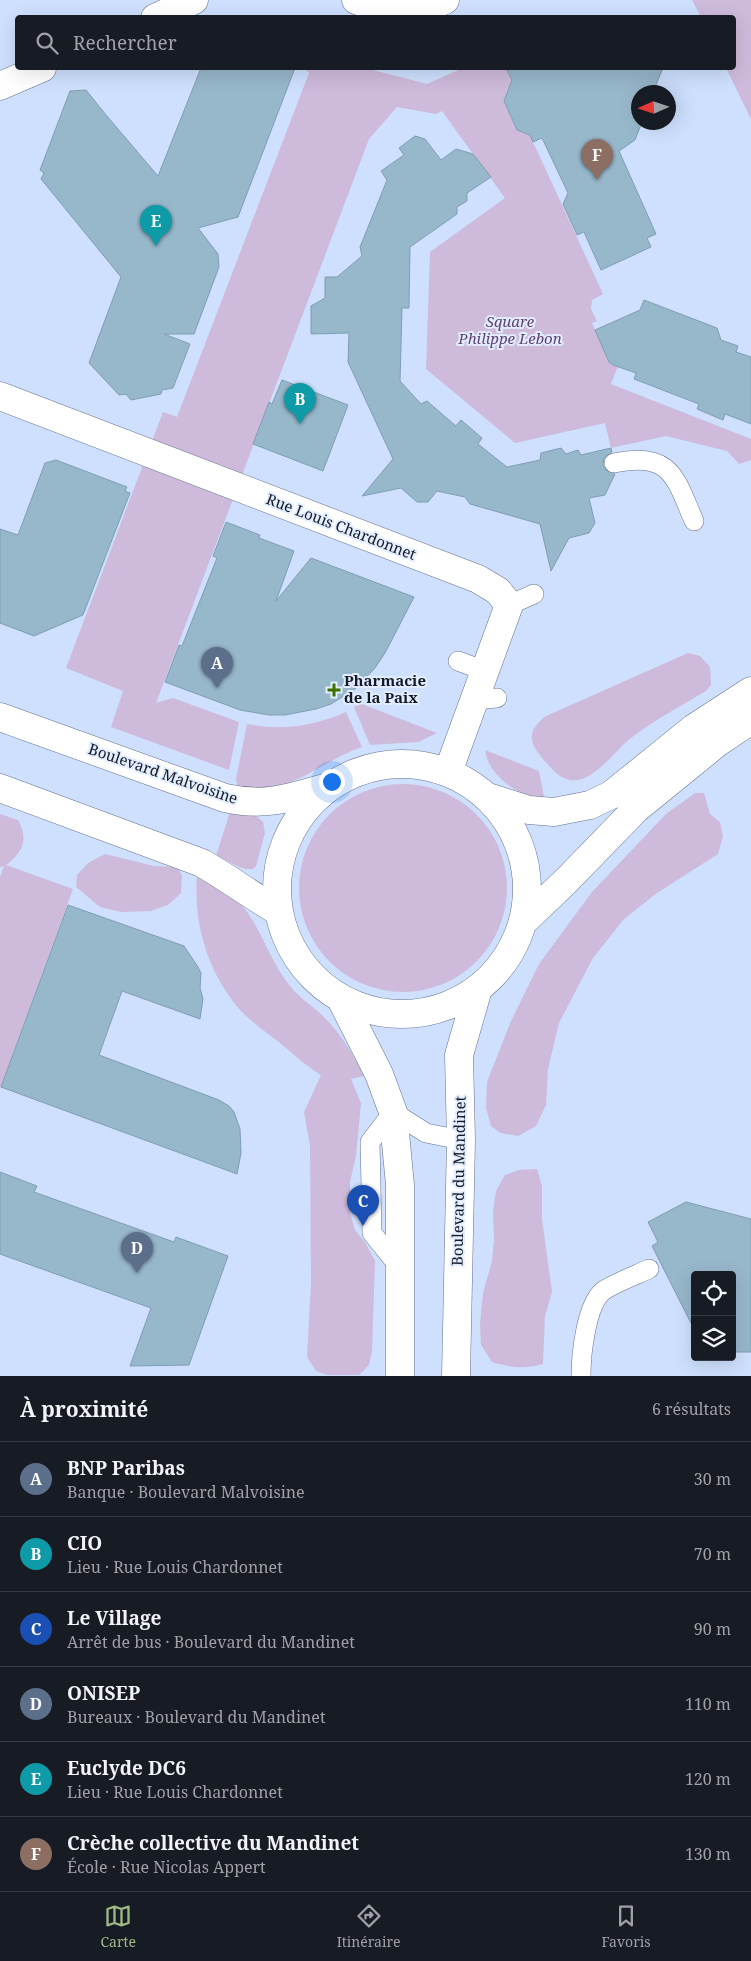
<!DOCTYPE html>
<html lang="fr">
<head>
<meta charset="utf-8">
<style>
  :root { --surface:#171b24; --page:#242831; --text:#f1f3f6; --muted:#9ea1a6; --line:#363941; --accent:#9fb987 }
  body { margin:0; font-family:"Noto Serif",serif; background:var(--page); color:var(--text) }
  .controls { position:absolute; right:15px; bottom:15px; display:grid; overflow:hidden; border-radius:5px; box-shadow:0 5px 20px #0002 }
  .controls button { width:45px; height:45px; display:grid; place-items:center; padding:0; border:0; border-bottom:1px solid var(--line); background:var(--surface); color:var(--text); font:25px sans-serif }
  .compass { position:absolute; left:631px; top:85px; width:45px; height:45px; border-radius:50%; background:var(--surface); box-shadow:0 5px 20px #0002; rotate:267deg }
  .you { position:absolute; left:331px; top:781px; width:18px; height:18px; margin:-12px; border:4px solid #fff; border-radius:50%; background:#1a73e8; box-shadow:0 0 0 8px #1a73e833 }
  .badge { display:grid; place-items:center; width:32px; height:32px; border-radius:50%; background:var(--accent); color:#fff; font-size:16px; font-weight:700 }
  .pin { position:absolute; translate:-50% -41px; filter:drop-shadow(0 1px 2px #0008) }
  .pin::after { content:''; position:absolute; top:26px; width:18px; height:15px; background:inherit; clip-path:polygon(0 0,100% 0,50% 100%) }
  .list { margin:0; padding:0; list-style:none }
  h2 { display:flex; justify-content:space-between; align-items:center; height:65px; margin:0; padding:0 20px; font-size:21px }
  h2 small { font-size:16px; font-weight:400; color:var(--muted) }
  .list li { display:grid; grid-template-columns:32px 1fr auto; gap:15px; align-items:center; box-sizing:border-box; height:75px; padding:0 20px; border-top:1px solid var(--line) }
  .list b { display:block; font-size:19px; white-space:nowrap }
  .list p { margin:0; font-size:16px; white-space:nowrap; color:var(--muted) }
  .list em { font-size:16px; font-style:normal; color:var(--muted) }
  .icon { flex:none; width:28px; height:28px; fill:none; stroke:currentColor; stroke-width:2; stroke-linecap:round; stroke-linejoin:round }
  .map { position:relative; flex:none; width:751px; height:1376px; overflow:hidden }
  .search { position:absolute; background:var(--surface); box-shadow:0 5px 20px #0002; left:15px; right:15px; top:15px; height:55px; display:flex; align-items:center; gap:12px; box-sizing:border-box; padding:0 18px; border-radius:5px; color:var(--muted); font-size:19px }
  .sheet { height:515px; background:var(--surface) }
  nav { display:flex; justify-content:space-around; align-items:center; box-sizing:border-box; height:70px; border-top:1px solid var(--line); background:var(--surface); font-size:14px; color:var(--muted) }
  nav a { display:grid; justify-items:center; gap:2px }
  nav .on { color:var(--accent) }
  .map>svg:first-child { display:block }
</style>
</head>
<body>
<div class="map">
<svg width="751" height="1376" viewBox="0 0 751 1376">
  <rect width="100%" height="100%" fill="#cee0fe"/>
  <path fill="#cebadb" d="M692,0H751V119L726,68H734V18L701,17Z
    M305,68H365L427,84L463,68H506L512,80L504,101L517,130L530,135L533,142L603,294L592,300L591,309L597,321L592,323L608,359L620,361L611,384L751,439V460L739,464L727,451L666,436L611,448L605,423L515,443L426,369L430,252L505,198L442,111L436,114L397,107L369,139L156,703L173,698L239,722L229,770L111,727L123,691L66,668L163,412L177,417L309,73Z
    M688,653L700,656L710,667L711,685L706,691C681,706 654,720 631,738C610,754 583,801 553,770C546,762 539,756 534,746C528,733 535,726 544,717Z
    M362,704L437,733L418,742L370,745L354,707Z
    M346,712L362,747C334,756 310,777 281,785C267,789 253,789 238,789L236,779L247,724C281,731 315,726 346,712Z
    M485,750L539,771L545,802C519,795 489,778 485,750Z
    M299 888a104 104 0 1 1 208 0a104 104 0 1 1-208 0Z
    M695,793H704L710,814L720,822L723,836L718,854L657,893L624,919L593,958L559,1023L548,1069L546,1105L536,1126L518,1136L500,1133L491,1126L486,1108L487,1082L511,1021L539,964L592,892L666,814Z
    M230,812L255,815L263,822L265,833L256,866L253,869C242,872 229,860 216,856Z
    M0,814L18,820C29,840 23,852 6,865L73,889L0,1089V877L4,866L0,867Z
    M105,854L154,866L178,867L182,876L181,893L168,905L151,911L121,912L100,907L76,887L77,875L88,863Z
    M197,875C210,883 228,891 239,902C261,926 269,960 290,986C299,998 313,1006 324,1017C341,1034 353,1054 364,1076L351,1079L361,1103L356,1156L350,1182V1213L355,1230L365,1242L375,1261L372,1351L369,1365L359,1375H327L316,1371L307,1357L311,1284L310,1146L304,1112L321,1075C306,1066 292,1053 279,1042C266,1032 251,1022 240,1010C208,973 193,924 197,875Z
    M537,1169L542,1186V1219L552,1292L545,1316L543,1364C523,1369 512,1368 492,1362L481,1345L480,1324L483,1293L492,1261L494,1239L493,1212L496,1191L505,1175L519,1170Z"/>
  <path fill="#97b7cb" stroke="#7f9eb2" d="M201,68H295L238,217L198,228L218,254L219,267L194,334H164L190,344L173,388L162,390L161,394L131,400L126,394L119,395L89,363L121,277L41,179L44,173L40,170L70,91L86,90L106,115L158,176Z
    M506,68H663L653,92H638V122H642L635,140L619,151L656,234L647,238L651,247L601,270L584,232L577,235L563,204L568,193L542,138L533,142L530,135L517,130L504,101L512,80Z
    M415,136L425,139L441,160L456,149L473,154L491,177L467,193V201L457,207V214L410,247L409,308H402L400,381L421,404L427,401L456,426L461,420L482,438L478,444L507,467L540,460L541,453L561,448L566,454L578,450L581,455L611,448L612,452L604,458L603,465L606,470L615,474L605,495L589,498L595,523L589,533L569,538L551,571L540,524L470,504L465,497L437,491L428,502H417L401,488L362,496L393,459L348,362L349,333L311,334V306L325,298V277H337L362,256L360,247L387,180L381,171L404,155L399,148Z
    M644,300L717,328L721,340L738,346L736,352L751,357V424L725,414L723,420L697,409L699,404L634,379L636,373L613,365L609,362L595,330L640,310Z
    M282,380L348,405L323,471L253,444L269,402L272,404Z
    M56,460L127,487L125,491L130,493L83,615L34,636L0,623V529L18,535L45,463Z
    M226,522L260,535L259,538L294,551L276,601L311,558L414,597L385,653L375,668L355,689L331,704L316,709L285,715H269L240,710L165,682L179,645L182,646L217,558L213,556Z
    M68,905L184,946L198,967L201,973L200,988L203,999L200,1019L122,991L99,1055L219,1100L229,1106L234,1112L240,1129L241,1153L237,1174L1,1087Z
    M0,1172L37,1186L34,1192L174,1242L176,1237L228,1256L189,1365L130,1366L151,1308L0,1254Z
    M686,1202L751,1219V1352H732V1275H695V1331L652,1246L658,1242L648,1222Z"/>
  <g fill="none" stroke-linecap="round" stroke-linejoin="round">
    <g stroke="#62718c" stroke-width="20">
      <path id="lane" d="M614,463C671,451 675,477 694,521
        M509,605L534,594
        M458,661L485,671
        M474,700L497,698
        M401,1269L372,1233L370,1142L393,1112L426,1133L461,1140
        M581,1376C581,1355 586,1305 603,1291C613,1284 636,1275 649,1269"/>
    </g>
    <g stroke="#62718c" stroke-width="29">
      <path id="street" d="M356,0C394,15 407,16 445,0
        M155,18L194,0
        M0,86L42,68
        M0,396L478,579L498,591L509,605L448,772
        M0,717L225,798C266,807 289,798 328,787
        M0,788L202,863C228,878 252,896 278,911"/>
    </g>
    <g stroke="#62718c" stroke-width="29">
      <path id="secondary" d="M277 889a125 125 0 1 1 250 0a125 125 0 1 1-250 0Z
        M488,797L529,810L554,812L590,805L611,795L694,728L751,691
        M523,922L566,881L636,809L717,743L751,720
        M341,999L379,1074L393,1112L400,1185V1376
        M456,1376L461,1140L459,1055L478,989"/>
    </g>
    <use href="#lane" stroke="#fff" stroke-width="19"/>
    <use href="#street" stroke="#fff" stroke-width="28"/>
    <use href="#secondary" stroke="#fff" stroke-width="28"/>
  </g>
  <path fill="#3b7200" stroke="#e2edff" stroke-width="2" d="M331.5 682.5h5v5h5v5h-5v5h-5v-5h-5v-5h5z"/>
  <g text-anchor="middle" stroke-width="4" stroke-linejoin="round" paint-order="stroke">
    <g font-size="15" font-style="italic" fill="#614274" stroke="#e2edff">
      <text x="510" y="327">Square<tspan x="510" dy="17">Philippe Lebon</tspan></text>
    </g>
    <g font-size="15" fill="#141a24" stroke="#e2edff">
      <text transform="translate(341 527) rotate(21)" y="5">Rue Louis Chardonnet</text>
      <text transform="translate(163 774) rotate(19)" y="5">Boulevard Malvoisine</text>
      <text transform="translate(459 1181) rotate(-89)" y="5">Boulevard du Mandinet</text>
    </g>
    <g font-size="15" font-weight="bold" fill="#141a24" stroke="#e2edff" text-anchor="start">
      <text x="344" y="686">Pharmacie<tspan x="344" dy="17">de la Paix</tspan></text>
    </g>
  </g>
</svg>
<div class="controls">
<button><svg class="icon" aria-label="locate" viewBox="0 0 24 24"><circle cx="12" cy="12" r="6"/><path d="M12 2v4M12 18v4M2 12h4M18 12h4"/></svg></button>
<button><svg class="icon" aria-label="layers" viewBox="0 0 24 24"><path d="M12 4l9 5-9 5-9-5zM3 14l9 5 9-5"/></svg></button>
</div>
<svg class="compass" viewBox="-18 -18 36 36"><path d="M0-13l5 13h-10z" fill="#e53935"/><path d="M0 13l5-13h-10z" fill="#9ea1a6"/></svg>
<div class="you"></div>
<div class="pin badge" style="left:217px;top:688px;background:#5c6f8a">A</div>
<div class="pin badge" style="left:300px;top:424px;background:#0f9aa8">B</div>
<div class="pin badge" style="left:363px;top:1226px;background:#1a4fb4">C</div>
<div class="pin badge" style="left:137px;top:1273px;background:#5c6f8a">D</div>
<div class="pin badge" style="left:156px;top:246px;background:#0f9aa8">E</div>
<div class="pin badge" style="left:597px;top:180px;background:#8d6e63">F</div>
<div class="search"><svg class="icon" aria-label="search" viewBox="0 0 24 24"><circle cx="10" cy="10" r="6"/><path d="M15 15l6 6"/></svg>Rechercher</div>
</div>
<section class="sheet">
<h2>À proximité<small>6 résultats</small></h2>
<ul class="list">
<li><span class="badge" style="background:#5c6f8a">A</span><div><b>BNP Paribas</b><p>Banque · Boulevard Malvoisine</p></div><em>30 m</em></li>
<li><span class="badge" style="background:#0f9aa8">B</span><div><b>CIO</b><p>Lieu · Rue Louis Chardonnet</p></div><em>70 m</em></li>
<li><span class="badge" style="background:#1a4fb4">C</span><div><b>Le Village</b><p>Arrêt de bus · Boulevard du Mandinet</p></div><em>90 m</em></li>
<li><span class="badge" style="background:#5c6f8a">D</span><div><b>ONISEP</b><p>Bureaux · Boulevard du Mandinet</p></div><em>110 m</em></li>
<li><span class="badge" style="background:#0f9aa8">E</span><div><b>Euclyde DC6</b><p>Lieu · Rue Louis Chardonnet</p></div><em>120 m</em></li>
<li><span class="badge" style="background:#8d6e63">F</span><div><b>Crèche collective du Mandinet</b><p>École · Rue Nicolas Appert</p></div><em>130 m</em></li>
</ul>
</section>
<nav>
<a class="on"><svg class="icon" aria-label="map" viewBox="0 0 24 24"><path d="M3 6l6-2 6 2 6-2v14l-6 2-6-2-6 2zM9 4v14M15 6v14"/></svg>Carte</a>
<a><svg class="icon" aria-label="directions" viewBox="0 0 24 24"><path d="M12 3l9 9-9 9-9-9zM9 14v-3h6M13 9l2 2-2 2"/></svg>Itinéraire</a>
<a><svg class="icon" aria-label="saved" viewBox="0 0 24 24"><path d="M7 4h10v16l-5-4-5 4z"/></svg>Favoris</a>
</nav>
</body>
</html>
